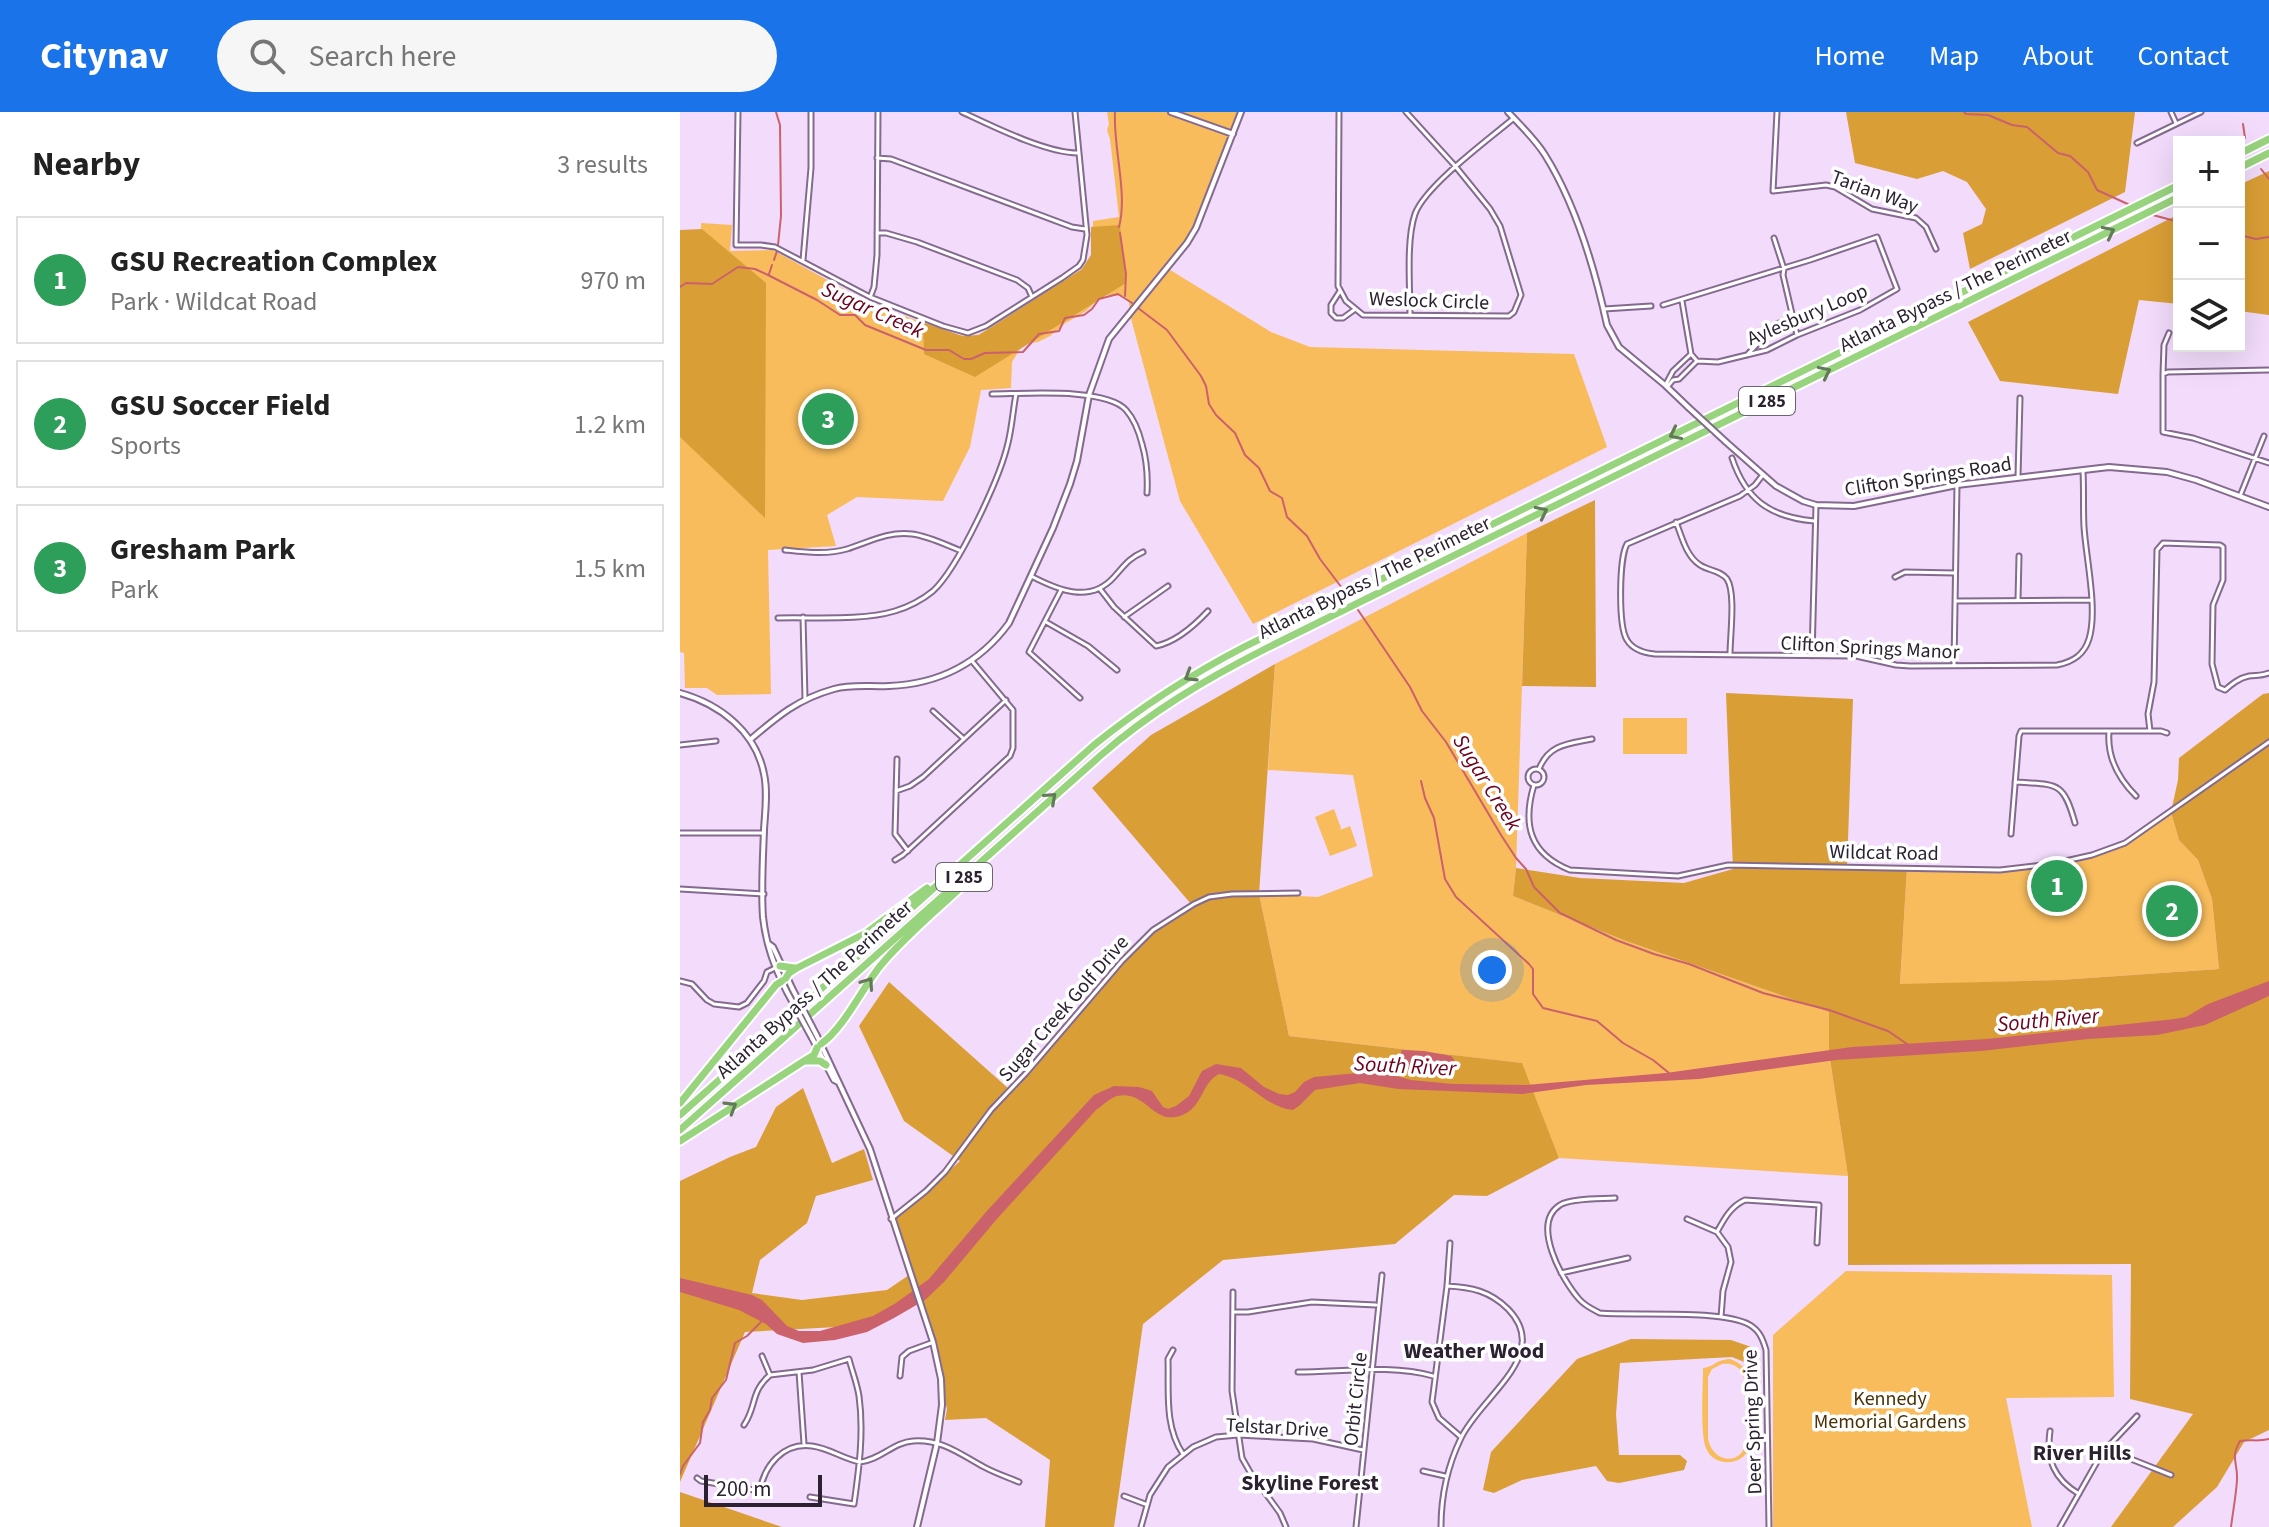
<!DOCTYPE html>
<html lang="en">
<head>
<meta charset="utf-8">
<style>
  :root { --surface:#fff; --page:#f6f6f6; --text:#222; --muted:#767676; --line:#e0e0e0; --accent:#1a73e8 }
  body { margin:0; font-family:"Source Sans 3",sans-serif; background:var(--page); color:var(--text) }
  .controls { position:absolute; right:24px; top:24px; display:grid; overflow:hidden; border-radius:0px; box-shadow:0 8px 32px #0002 }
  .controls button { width:72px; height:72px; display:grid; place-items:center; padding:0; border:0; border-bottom:2px solid var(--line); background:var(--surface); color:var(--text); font:40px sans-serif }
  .scale { position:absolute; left:24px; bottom:20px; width:118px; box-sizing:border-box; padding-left:8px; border:4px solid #2c2131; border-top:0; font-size:22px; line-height:28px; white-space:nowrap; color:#2c2131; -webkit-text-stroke:6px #fff; paint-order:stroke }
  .you { position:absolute; left:812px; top:858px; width:28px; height:28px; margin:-20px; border:6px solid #fff; border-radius:50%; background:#1a73e8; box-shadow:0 0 0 12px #1a73e833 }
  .badge { display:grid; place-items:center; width:52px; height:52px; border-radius:50%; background:var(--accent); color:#fff; font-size:26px; font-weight:700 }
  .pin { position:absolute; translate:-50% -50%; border:4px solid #fff; box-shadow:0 2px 8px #0006 }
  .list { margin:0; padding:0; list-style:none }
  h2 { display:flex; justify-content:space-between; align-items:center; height:104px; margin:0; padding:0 32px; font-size:34px }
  h2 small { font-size:26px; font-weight:400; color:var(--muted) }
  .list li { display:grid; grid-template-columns:52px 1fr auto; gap:24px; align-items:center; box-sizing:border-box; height:128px; margin:0 16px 16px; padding:0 16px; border:2px solid var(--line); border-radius:0px }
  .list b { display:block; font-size:30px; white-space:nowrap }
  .list p { margin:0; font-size:26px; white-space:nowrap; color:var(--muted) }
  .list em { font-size:26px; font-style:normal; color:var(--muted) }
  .icon { flex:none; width:44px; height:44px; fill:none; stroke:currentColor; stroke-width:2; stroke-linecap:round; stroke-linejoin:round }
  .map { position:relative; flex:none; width:1589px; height:1415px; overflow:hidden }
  header { display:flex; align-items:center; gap:48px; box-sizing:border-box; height:112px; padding:0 40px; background:var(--accent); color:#fff }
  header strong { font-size:38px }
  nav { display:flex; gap:44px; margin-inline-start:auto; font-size:28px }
  .search { width:560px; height:72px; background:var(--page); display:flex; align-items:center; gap:20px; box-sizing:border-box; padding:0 28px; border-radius:44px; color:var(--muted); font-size:30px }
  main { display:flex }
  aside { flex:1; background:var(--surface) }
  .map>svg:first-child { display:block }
</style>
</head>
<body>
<header>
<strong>Citynav</strong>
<div class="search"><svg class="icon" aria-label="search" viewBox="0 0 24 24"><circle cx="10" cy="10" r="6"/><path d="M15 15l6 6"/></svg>Search here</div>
<nav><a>Home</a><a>Map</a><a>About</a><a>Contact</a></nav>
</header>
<main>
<aside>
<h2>Nearby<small>3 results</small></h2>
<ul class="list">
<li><span class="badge" style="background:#2e9e5b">1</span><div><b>GSU Recreation Complex</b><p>Park · Wildcat Road</p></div><em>970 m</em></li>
<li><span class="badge" style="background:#2e9e5b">2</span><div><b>GSU Soccer Field</b><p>Sports</p></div><em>1.2 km</em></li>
<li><span class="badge" style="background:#2e9e5b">3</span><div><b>Gresham Park</b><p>Park</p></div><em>1.5 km</em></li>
</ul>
</aside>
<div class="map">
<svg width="1589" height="1415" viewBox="0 0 1589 1415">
  <rect width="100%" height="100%" fill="#f2dbfb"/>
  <path fill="#f8bc5c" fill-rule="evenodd" d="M427,0H563L513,123L487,156L591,220L630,235L894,242L927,335L573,512L500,389L450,203L449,189L444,184L423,183L406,199L384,212L370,224L358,230L343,232L332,250L331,276L301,278L290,335L263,389L177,385L147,403L156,434L88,438L91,582L37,583L27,576H5L4,541L0,540V124L21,173V111L52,113L50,139L93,138L189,191L277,223L296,224L360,188L400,160L412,144L413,109L439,105L430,27L427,18L429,12Z
    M847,421L836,756L833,784L946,829L1149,900V941L1168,1064L879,1046L841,951L609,924L579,782L638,785L693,764L673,663L588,658L595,552Z
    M943,606H1007V642H943Z
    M654,697L661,716L660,718L670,714L677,734L650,744L635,705Z
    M1491,700L1499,728L1518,748L1532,787L1539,857L1380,868L1220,873L1227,755L1302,761L1395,751L1439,735Z
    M1166,1159L1432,1163L1434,1285L1326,1286L1352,1415H1093V1223Z
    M1050,1247C1058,1250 1064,1254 1068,1262C1071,1270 1072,1327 1069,1336C1062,1355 1033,1355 1026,1336C1020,1322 1023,1274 1023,1256C1032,1256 1037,1247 1050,1247ZM1042,1252C1055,1250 1063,1257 1065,1270C1065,1289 1068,1310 1066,1329C1063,1354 1033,1352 1028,1327V1265L1032,1257Z"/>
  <path fill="#da9e36" d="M1166,0H1455L1445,80L1290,157L1283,121L1302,112L1306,97L1287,70L1263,59L1237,67L1175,51Z
    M1589,59V203L1559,199V73Z
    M1499,102V192L1459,188L1438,282L1320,269L1288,210Z
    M440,113L446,171L295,265L244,242L243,210L282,224L299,223L402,157L411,143V115Z
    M22,117L86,171L85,406L0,325V118Z
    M915,388L916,575L842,574L847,421Z
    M595,552L579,782L609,924L842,951L879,1046L807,1084L774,1083L715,1132L543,1148L463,1212L434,1415H365L370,1348L306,1306L265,1308L267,1297L241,1190L195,1213L65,1220L0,1370V1069L50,1045L76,1035L96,995L123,976L152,1051L184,1037L193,1068L136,1084L127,1111L80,1148L72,1181L122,1188L207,1178L229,1163L211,1111L280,1049L224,1009L179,914L209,870L330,978L447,843L483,812L511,792L412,676L471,623Z
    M1046,581L1173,587L1167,756L1227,755L1220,872L1380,868L1539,857L1532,787L1518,748L1499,728L1491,700L1498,668L1499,646L1583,582L1589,581V1318L1564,1330L1537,1375L1493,1415H1431L1513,1302L1450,1287L1451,1152L1168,1153V1064L1149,941V900L946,829L833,784L836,756L900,766L1004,771L1053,757Z
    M951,1227L1051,1228L1077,1237L1079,1245L1074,1254L1052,1245L940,1251L936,1302L939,1343H1000L1007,1349L1004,1358L939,1371L927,1369L916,1354L842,1368L814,1381L803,1378L811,1340L897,1247Z
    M0,1380L102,1415H0Z"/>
  <path fill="#cb616a" d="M1589,869V884L1525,913L1477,923L1408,927L1301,939L1156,948L1019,967L906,973L843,982L718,977L680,971L635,978L620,993L613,998C584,995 567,966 539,962C520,971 523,1001 495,1005C472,1009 464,978 437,984C430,986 422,994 416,998L316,1108L264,1170L245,1188L214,1206L187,1220L155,1228L123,1231L97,1222L86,1212L59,1198L0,1180V1166L72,1183L82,1188L107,1214L119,1219H140L193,1204L216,1191L249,1167L306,1100L414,983L434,974L459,975L472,979L483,995L488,997L496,994L509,984L522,959L536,952L561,956L584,975L599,982L608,983L615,980L624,970L634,965L689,960L716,964L731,968L773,972L846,973L986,961L1172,935L1307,927L1495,907L1506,905L1528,892Z
    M722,938L744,939L771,944L774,947V959L721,956L718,948Z"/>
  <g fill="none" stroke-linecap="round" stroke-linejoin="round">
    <path stroke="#cb616a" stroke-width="2" d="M96,0L100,13L101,104L98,133
      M435,0C433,36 448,81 439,115
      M1284,0L1286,2L1308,3L1332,13L1347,15L1378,41L1390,44L1408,60L1417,78L1452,94
      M1563,12L1565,26
      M1581,57L1589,67
      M1469,102L1499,110
      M440,121L446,162L445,184
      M1559,123L1576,127L1589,125
      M94,148L97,139
      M89,162L92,153
      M0,175L6,171L32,172L58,155L75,157L88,163L137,188L160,203H175L185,213L246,238H269L284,247H291L305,241L343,240L359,222L379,219L385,206L404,203L412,197L419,187L438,182L452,191
      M458,196L487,218L521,264L526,274L529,292L536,303L555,321L565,343L579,356L590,379L602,386L607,405L627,424L640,447L665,480
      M676,495L730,575L742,599L766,630L821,723L836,746L846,757L854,775L880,801L936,828L974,842L1009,852L1083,881L1149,898L1208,919L1227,932
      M741,669L745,686L754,706L765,767L776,785L849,852L853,857V882L863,896L917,909L943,931L973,948L989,961
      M0,1362L3,1354L20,1331L23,1310L30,1298L32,1286L46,1268L55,1231L67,1224L81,1210
      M1551,1415C1553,1399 1556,1384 1557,1368C1558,1351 1550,1346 1560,1329C1572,1327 1577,1330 1589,1327"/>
    <g stroke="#846a8e" stroke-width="7">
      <path id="minor" d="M58,0L56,133H81L95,135L190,185L263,214L288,221L306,214L382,166L399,154L403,148L407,123L395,0
        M282,0C312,14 366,41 398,41
        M659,0L658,174L666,189L683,203L829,204L834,200L841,183L820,114L810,97L776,55L726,0
        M1097,0L1093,79L1146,73L1155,75L1192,97L1236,106L1246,115L1256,137
        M1491,0L1496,11
        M1457,31L1521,0
        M197,46L211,47L392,115L405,117
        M197,121H206L237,130L337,168L348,176L352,185
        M1094,126L1104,157L1103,163L1117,223
        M123,148L131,56V0
        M660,179L651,193V201L656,206H663L674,198
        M191,183L194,175L197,143L198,0
        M1002,189L1011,242L1017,249
        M983,193L1130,148L1197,125L1217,177L1180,198L1117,223L1087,238L1038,250L1017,249L999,267L993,268L988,274
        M924,197L971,194
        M730,203C730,174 726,128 735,102C745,74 809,27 834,6
        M1067,243L1095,213L1112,205
        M1589,258L1488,260L1483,262V320L1513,326L1589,351
        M1483,262L1484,233L1489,221
        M986,272L993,259L1011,242
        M312,282C342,282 426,275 446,298C454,307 459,320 462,332C467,349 468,363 467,381
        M1052,346C1066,388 1090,405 1134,409
        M1082,364L1075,373L1060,384L947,432C939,446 938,514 947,528C953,538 964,541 975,542L1176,544L1216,553L1230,554L1377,553C1393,550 1404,543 1409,527C1418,498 1406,446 1404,415C1403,397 1404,378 1403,359
        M1338,365L1340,286
        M1560,384L1584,324
        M996,410C1002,425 1006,444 1020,453C1029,459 1040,458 1047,467C1056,481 1050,524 1050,542
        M105,438C124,440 147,443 167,437C189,430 208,419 232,422C248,424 264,432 279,438
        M351,464C378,478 410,492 434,465C444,454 449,446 463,440
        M1215,465L1225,460L1275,461
        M420,477L434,495L476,534C496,530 514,514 528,499
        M381,478L349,540L400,586
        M1338,488L1339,444
        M1275,489L1411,488
        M123,505L125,587
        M444,505L488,474
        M98,506C133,505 182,509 215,499C228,495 242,488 253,479C278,456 320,366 328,331C332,315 333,298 336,282
        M366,510L408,534L437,558
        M1132,544L1136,393
        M1274,553L1277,373
        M253,599L284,627
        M1470,619L1468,602L1474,570L1477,438L1483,431L1540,433L1543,435V468L1533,493L1532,552L1538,575L1545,578C1552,572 1559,566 1569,564C1577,563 1582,564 1589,561
        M1429,620C1427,645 1439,667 1456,684
        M0,633L36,629
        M217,647L215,722L228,739
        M848 665a8 8 0 1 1 16 0a8 8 0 1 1-16 0Z
        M859,657C869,632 888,632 912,627
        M1335,670C1377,673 1383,668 1395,711
        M854,673C842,713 850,742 890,758L998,764L1048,753L1320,758L1372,752L1412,743L1445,731L1589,630
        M216,679L230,674L243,665L326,588
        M0,721H84
        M1331,722L1339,624L1341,619H1481L1487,621
        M215,748L223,743L330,644L333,636V598L292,549
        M0,777L84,782
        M0,869L12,872L27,888L34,892L59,895L67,891L84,869L87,860L95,856
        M935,1086C921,1087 890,1086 880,1093C850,1112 883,1169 899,1187C905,1194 912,1197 920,1201C955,1204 1043,1197 1070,1213C1080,1219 1083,1228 1086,1238L1089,1415
        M211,1107L246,1079L265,1060L311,998L347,960L442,849L473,818L514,792L529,785L552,782L618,781
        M1007,1107L1037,1120L1048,1135L1051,1150L1043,1179L1041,1205
        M1037,1120C1044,1107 1051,1094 1065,1088L1139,1093L1137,1131
        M770,1131L767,1174L752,1290L759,1306L781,1325
        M881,1161L948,1146
        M553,1180L552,1279L562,1346L570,1360L600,1401L606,1415
        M553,1200H568L632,1190L696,1193
        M493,1238L488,1247C489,1279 484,1314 503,1342
        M82,1244L90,1263
        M119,1260L124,1332
        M618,1260C661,1260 712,1252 753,1264
        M220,1264L222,1245L229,1239L251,1231
        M64,1313C77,1294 70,1280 90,1263L133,1258L169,1247C172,1259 177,1271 179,1284C184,1320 179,1357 174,1392L130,1385
        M1370,1319C1366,1348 1374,1367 1399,1382
        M1426,1337L1491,1363
        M743,1359L765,1364
        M17,1366L21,1369L80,1379C84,1354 103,1330 132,1334C149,1336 163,1347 180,1350C200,1348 214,1330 233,1329C262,1327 280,1342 304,1355C315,1361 327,1365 339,1370
        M444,1384L465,1392
        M461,1415L470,1383L488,1355L513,1335L536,1325L558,1323L633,1327L683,1338
        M676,1415L702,1163
        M761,1415C761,1383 767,1355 781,1326C800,1285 873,1243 828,1197C810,1179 791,1175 767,1174
        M1380,1415L1422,1341L1457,1304"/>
    </g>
    <g stroke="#846a8e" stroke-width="8">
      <path id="tertiary" d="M491,0L553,22
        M828,0C841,14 855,27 865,43C895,91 915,158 927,213L939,235L985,273L1008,295
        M1046,330L1096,374L1123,389L1136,393L1174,394L1277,373L1429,355L1487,360L1516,368L1589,395
        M0,581C40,592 76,620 84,662C88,680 85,700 84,718C83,745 81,778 83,805C86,833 94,854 107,880
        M71,627C98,604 118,587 154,577C172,572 191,575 209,574C259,572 299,552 329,511L373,416L390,372L397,349L409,283L429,227L507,131L516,116L561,0
        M89,832L93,835L112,876
        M137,924L190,1037L253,1230L261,1267L262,1293L257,1331L237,1415
        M132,926L154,968L158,970"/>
    </g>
    <g stroke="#fff" stroke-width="11">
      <path id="motorway" d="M1559,42L1589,27
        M1559,56L1589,41
        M100,854L115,856
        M106,866L109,861L117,856L186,821L247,776
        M141,932C164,916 182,876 201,853C231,817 270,788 303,754
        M127,949H140L146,953
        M0,991L96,873L102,869
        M0,1003L414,633C461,595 510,563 564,535L1499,73
        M0,1018L420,644C470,600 526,567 585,537L1499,85
        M0,1029L124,949L134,943L137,936"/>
    </g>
    <use href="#minor" stroke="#fff" stroke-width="3"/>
    <use href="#tertiary" stroke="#fff" stroke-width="4"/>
    <use href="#motorway" stroke="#98d37e" stroke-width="7"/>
    <g stroke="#846a8e" stroke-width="8" stroke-linecap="butt">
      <path id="tertiary-bridge" d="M1008,295L1046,330
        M112,876L137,924
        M107,880L132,926"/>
    </g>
    <use href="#tertiary-bridge" stroke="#fff" stroke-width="4"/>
  </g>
  <defs><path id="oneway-chevron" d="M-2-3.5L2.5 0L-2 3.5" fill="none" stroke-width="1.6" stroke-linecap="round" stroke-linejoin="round" transform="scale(2)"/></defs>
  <g stroke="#627a58">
    <use href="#oneway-chevron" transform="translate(1429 120) rotate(-26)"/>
    <use href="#oneway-chevron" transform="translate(1145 260) rotate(-26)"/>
    <use href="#oneway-chevron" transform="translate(995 322) rotate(154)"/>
    <use href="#oneway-chevron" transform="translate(862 400) rotate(-26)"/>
    <use href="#oneway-chevron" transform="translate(510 564) rotate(149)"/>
    <use href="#oneway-chevron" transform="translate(371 686) rotate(-42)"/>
    <use href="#oneway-chevron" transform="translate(188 871) rotate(-55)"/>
    <use href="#oneway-chevron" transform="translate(51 995) rotate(-31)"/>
  </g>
  <g text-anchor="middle" stroke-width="7" stroke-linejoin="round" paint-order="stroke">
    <g fill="#fff" stroke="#6b646f" stroke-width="2">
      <rect x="1059" y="275" width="56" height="28" rx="6"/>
      <rect x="256" y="751" width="56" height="28" rx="6"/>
    </g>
    <g font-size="18" font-weight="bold" fill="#2c2131">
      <text x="1087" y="295">I 285</text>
      <text x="284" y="771">I 285</text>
    </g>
    <g font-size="20" fill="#2c2131" stroke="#fff">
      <text transform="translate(1195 79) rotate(20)" y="7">Tarian Way</text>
      <text transform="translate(1275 178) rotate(-26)" y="7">Atlanta Bypass / The Perimeter</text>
      <text transform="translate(749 188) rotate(2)" y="7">Weslock Circle</text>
      <text transform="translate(1127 202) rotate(-23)" y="7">Aylesbury Loop</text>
      <text transform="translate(1248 364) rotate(-9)" y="7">Clifton Springs Road</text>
      <text transform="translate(694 465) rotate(-26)" y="7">Atlanta Bypass / The Perimeter</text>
      <text transform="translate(1190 535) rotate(3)" y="7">Clifton Springs Manor</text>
      <text transform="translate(1204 740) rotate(1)" y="7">Wildcat Road</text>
      <text transform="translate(134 877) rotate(-42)" y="7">Atlanta Bypass / The Perimeter</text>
      <text transform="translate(383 896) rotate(-49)" y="7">Sugar Creek Golf Drive</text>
      <text transform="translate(675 1287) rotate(-84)" y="7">Orbit Circle</text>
      <text transform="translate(1072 1310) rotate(-92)" y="7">Deer Spring Drive</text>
      <text transform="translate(597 1315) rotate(3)" y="7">Telstar Drive</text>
    </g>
    <g font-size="20" fill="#4a3205" stroke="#fff">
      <text x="1210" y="1293">Kennedy<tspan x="1210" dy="23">Memorial Gardens</tspan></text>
    </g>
    <g font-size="22" font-style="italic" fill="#6c041e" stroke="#fff">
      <text transform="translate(193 197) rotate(24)" y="8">Sugar Creek</text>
      <text transform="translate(808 670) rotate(58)" y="8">Sugar Creek</text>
      <text transform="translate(1368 907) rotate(-5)" y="8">South River</text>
      <text transform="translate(725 953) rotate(3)" y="8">South River</text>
    </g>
    <g font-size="22" font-weight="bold" fill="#2c2131" stroke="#fff">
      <text x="794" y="1246">Weather Wood</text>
      <text x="1402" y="1348">River Hills</text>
      <text x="630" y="1378">Skyline Forest</text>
    </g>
  </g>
</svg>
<div class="controls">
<button>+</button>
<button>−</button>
<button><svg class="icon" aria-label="layers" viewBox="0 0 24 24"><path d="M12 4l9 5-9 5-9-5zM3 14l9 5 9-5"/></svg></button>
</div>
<div class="scale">200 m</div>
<div class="you"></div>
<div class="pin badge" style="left:1377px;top:774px;background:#2e9e5b">1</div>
<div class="pin badge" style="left:1492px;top:799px;background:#2e9e5b">2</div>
<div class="pin badge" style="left:148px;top:307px;background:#2e9e5b">3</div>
</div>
</main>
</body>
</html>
